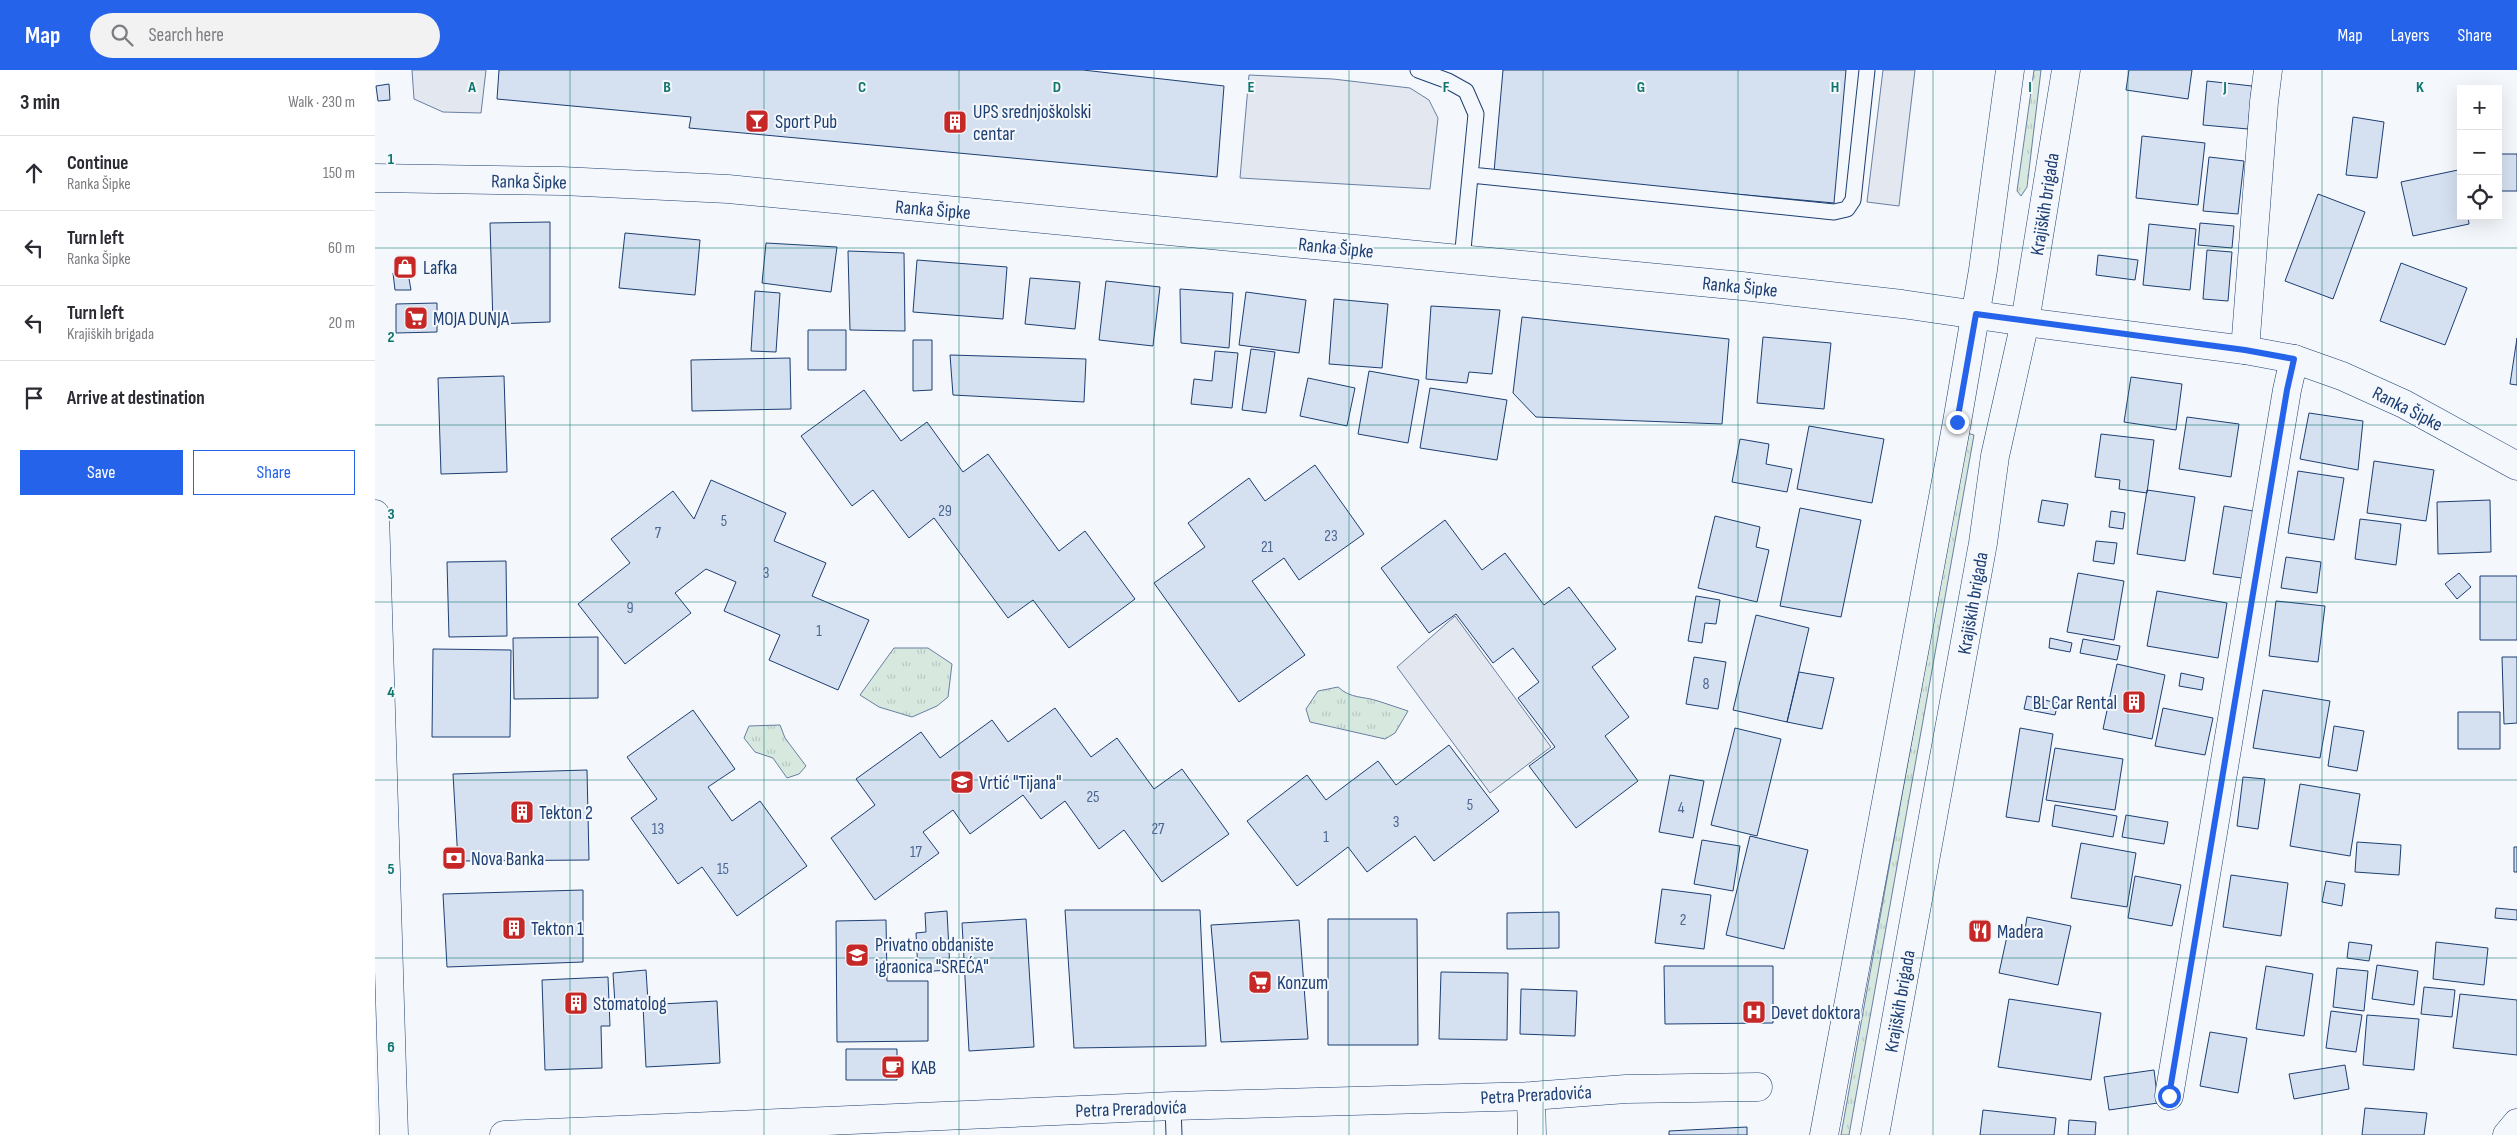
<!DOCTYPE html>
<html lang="en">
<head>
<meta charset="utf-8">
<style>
  :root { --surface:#fff; --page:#f2f2f3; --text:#2b2b33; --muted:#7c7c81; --line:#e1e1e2; --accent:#2563eb }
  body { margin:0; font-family:"Sofia Sans Condensed",sans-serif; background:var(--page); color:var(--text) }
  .controls { position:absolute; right:15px; top:15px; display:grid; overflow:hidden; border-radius:0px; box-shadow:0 5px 20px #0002 }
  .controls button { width:45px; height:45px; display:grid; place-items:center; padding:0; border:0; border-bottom:1px solid var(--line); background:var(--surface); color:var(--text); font:25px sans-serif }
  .stop { position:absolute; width:15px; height:15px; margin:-11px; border:4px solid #2563eb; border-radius:50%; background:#fff }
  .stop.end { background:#2563eb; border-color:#fff; box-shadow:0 1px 5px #0008 }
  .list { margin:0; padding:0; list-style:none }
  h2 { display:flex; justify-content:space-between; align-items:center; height:65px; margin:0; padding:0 20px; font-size:21px }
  h2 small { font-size:16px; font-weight:400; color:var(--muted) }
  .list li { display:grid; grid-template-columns:32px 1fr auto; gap:15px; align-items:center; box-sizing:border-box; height:75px; padding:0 20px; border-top:1px solid var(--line) }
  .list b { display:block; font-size:19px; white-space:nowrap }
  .list p { margin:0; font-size:16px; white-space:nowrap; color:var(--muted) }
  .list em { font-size:16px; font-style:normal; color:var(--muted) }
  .actions { display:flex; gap:10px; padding:15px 20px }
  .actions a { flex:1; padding:11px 0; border:1px solid var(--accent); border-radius:0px; text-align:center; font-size:18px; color:var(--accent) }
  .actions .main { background:var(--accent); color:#fff }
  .icon { flex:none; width:28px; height:28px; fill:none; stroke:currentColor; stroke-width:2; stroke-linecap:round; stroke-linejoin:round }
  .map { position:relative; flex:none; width:2142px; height:1065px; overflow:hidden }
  header { display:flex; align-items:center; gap:30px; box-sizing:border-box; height:70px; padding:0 25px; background:var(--accent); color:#fff }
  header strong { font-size:24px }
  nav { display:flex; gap:28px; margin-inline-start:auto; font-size:18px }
  .search { width:350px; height:45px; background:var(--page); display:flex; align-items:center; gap:12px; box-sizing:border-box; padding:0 18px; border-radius:28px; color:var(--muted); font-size:19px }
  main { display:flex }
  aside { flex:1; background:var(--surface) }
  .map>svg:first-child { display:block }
</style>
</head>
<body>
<header>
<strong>Map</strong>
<div class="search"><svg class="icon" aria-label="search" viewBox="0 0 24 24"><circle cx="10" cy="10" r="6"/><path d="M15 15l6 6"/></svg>Search here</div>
<nav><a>Map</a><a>Layers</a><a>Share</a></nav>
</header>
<main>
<aside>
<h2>3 min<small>Walk · 230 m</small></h2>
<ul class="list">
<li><svg class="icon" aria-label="ahead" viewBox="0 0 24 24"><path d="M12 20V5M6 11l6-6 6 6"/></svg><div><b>Continue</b><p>Ranka Šipke</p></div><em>150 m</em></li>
<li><svg class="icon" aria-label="left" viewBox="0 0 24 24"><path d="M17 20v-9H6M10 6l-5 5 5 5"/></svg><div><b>Turn left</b><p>Ranka Šipke</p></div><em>60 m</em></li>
<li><svg class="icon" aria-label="left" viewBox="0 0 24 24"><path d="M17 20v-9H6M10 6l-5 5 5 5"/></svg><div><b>Turn left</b><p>Krajiških brigada</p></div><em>20 m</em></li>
<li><svg class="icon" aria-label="arrive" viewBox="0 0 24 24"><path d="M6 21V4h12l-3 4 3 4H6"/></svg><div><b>Arrive at destination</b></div></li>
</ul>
<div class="actions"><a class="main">Save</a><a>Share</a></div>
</aside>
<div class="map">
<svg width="2142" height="1065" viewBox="0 0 2142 1065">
  <defs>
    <pattern id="grass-tufts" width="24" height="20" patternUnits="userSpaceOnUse" patternTransform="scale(1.25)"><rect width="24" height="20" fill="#d7e8df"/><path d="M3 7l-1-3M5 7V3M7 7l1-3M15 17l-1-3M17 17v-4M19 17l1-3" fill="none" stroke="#b8c8c3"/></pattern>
  </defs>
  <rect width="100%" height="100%" fill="#f4f7fb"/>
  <path fill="url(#grass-tufts)" stroke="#687fa3" d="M1659,0H1666L1652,117L1646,126L1642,121Z
    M1592,363L1599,365L1474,1065H1466Z
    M519,578H553L577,594L573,627L562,636L537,647L504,637L485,625Z
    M963,617C976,629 988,626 1003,631C1013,634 1023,638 1033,641L1020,663L1010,669L935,652L931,639L943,621Z
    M405,655L410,668L431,696L424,704L412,708L398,688L380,682L369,668L374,656Z"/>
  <path fill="#e3e8f0" stroke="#687fa3" d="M37,0H111L106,43L68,42L39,29Z
    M1508,0H1540L1524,136L1492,132Z
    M874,5L958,9L1035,18L1054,30L1063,48L1055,119L865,108Z
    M1080,546L1176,677L1115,723L1022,597Z"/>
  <path fill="#d5e0f0" stroke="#1d3f73" d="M124,0H708L849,16L842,107L314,58L316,47L122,29Z
    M1128,0H1471L1459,133L1119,102Z
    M1754,0H1817L1813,29L1751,20Z
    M1832,11L1877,16L1873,59L1828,55Z
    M14,14L15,30L3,31L1,16Z
    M1978,47L2009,52L2002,108L1971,105Z
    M1767,66L1830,73L1823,135L1761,128Z
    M2125,84H2142V121H2124Z
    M1834,87L1869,91L1863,144L1828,141Z
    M2083,100L2086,113V146H2093L2094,154L2038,166L2026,112Z
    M1943,124L1990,142L1958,229L1910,211Z
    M175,152V252L118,254L115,153Z
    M1825,153L1859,156L1857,178L1823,175Z
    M1774,154L1821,159L1815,220L1768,215Z
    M250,163L325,170L320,225L244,218Z
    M391,173L462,177L456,222L387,213Z
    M1832,180L1857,182L1853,231L1828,229Z
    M473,181L529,183L530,261L475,260Z
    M1723,185L1763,190L1760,210L1721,205Z
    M542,190L632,197L628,249L538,242Z
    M2026,193L2092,218L2070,275L2005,251Z
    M18,203H33L36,220H20Z
    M655,208L705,212L700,259L650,254Z
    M731,211L785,217L778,276L724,270Z
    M805,219L858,223L854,278L806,273Z
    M380,221L405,223L401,282L376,281Z
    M871,222L931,230L924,283L864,275Z
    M959,229L1013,234L1007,298L954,294Z
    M62,233V262L21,263V234Z
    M1056,236L1125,240L1117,304L1094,302L1092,313L1051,309Z
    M1147,247L1354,269L1347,354L1161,347L1138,323Z
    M433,260H471V300H433Z
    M1388,267L1456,273L1449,339L1382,333Z
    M2142,268V315L2135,314Z
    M538,270H557V320L538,321Z
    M876,279L900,282L891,343L867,340Z
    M840,281L863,283L857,338L816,334L819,309L837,311Z
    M575,285L711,289L709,332L578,325Z
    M415,288L416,339L317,341L316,290Z
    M994,301L1044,310L1033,373L983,364Z
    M129,306L132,402L66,404L63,308Z
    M1756,307L1807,314L1801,360L1749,352Z
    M933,308L980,318L972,356L925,346Z
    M1055,318L1132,330L1122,390L1045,378Z
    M489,320L526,371L552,352L588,402L613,384L684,481L710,461L760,529L694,578L658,530L633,548L559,448L534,468L498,420L477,436L426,366Z
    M1934,343L1988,351L1983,400L1925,389Z
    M1812,347L1864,354L1856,407L1804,399Z
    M1434,356L1509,369L1497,433L1422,419Z
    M1726,364L1779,370L1772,423L1744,419L1745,410L1720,407Z
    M1365,369L1394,374L1391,394L1417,399L1412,422L1357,412Z
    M1999,391L2059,400L2051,451L1992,443Z
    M940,395L989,464L924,510L909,488L877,511L930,585L864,632L779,513L830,477L813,453L874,408L890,431Z
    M1923,401L1969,408L1959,470L1913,463Z
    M336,410L411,443L399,471L451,493L437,526L494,550L463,620L394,590L405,565L349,541L361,512L331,499L300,523L316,543L250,594L203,534L255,493L236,469L298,421L319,449Z
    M1772,420L1820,427L1810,491L1762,484Z
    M1667,430L1693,434L1689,456L1663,452Z
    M2115,430L2116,482L2063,484L2062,432Z
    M1849,436L1884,442L1874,509L1838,504Z
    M1425,438L1486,450L1466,547L1405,536Z
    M1736,441L1750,443L1748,459L1734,457Z
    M1340,446L1385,457L1381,477L1394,480L1382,532L1323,518Z
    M1985,449L2026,454L2021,495L1980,489Z
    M1070,450L1107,500L1130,483L1169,535L1194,517L1241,579L1217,597L1254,647L1230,666L1263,711L1201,758L1154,696L1180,677L1143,628L1164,612L1138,578L1118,593L1081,544L1054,563L1006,498Z
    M1721,471L1742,473L1739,494L1718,491Z
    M1911,487L1946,492L1942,523L1906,518Z
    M131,491L132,566L74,567L72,492Z
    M1703,503L1749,511L1739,570L1692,562Z
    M2084,503L2096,517L2082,529L2070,514Z
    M2105,506H2142V570H2105Z
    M1782,521L1852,533L1843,588L1772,576Z
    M1321,526L1345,530L1341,554L1330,553L1327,573L1313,571Z
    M1901,531L1950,536L1943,592L1894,586Z
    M1381,545L1434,558L1412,652L1358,640Z
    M223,567V628L139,629L138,568Z
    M1675,568L1697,573L1695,582L1674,578Z
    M1708,569L1745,576L1742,590L1705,583Z
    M58,579L136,580L135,667H57Z
    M1319,587L1351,592L1343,639L1311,634Z
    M2127,587H2142V653L2129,654Z
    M1742,594L1790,605L1777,669L1728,659Z
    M1424,602L1459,608L1447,659L1412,652Z
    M1806,603L1829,608L1827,620L1804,616Z
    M1888,620L1955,631L1945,688L1878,678Z
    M1652,626L1683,633L1680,645L1649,639Z
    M680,638L716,687L742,668L779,719L807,699L854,764L787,812L749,760L724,779L690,731L666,749L648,725L595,764L578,740L548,762L564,783L500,830L456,768L500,735L481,709L546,662L565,688L617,650L633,672Z
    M1788,638L1838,648L1830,685L1780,676Z
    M318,640L360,699L333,717L357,751L385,731L432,796L362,846L327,797L303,814L256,748L282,729L252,687Z
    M2083,642H2125V679H2083Z
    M1959,656L1989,661L1982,701L1953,696Z
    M1360,658L1406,669L1382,766L1336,755Z
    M1645,658L1678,664L1664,752L1631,747Z
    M1074,675L1124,741L1059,791L1040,766L992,802L973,777L922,816L872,751L932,705L951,730L1003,691L1021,715Z
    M1680,678L1748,689L1740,740L1671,730Z
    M212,700L214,790L83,791L78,704Z
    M1295,705L1329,711L1318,768L1284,762Z
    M1868,707L1890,709L1883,759L1862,756Z
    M1925,714L1985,724L1975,786L1915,776Z
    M1680,735L1742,746L1738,767L1677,756Z
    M1751,745L1793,752L1789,774L1747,767Z
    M1375,766L1433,780L1409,879L1351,865Z
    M1327,770L1365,776L1358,821L1319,814Z
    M1982,772L2026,775L2024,805L1980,802Z
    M1706,773L1761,783L1752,837L1696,828Z
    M2139,777H2142V802H2139Z
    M1856,805L1913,813L1906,866L1848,857Z
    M1760,806L1806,815L1797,856L1753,848Z
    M1951,811L1970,814L1967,836L1947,832Z
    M1287,819L1336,825L1329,879L1280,873Z
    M208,820V892L72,897L68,824Z
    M2121,838L2142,840V850L2120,848Z
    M690,840H825L831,976L699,978Z
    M572,841L575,900L543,902L541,863L551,862L550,843Z
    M1184,842V878L1132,879V843Z
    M1652,847L1696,856L1683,915L1624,903L1634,857L1650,860Z
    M651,849L659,977L594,981L587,853Z
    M953,849H1042L1043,975H953Z
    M511,850L512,911H553V971L462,972L461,851Z
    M924,850L933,969L846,972L836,855Z
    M1974,872L1997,875L1994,891L1972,888Z
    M2061,872L2113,878L2109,915L2058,909Z
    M2002,895L2043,901L2039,935L1997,929Z
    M1289,896H1398V953L1290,954Z
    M1891,896L1938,904L1929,966L1881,959Z
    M1962,898L1993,901L1989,941L1958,937Z
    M271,900L273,932L240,934L238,903Z
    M1066,902L1133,903L1132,970L1064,969Z
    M233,907L235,956H226L227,998L170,1000L167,910Z
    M2049,917L2080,920L2077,947L2046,944Z
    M1146,919L1202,921L1200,966L1145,964Z
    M2085,924L2142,930V985L2078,978Z
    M1634,929L1726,943L1716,1010L1623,997Z
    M342,931L345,993L271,997L268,935Z
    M1956,941L1987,945L1981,982L1951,978Z
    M1992,945L2044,949L2039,1000L1988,995Z
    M1835,962L1872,968L1863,1023L1825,1016Z
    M471,979H522V1010H471Z
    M1970,995L1974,1019L1919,1029L1914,1004Z
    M1779,1000L1783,1033L1734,1040L1729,1007Z
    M1990,1038L2052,1043L2049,1065H1987Z
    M1608,1040L1681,1048L1679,1065H1605Z
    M1694,1050L1721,1052L1720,1065H1693Z
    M1372,1057V1065H1294V1061Z"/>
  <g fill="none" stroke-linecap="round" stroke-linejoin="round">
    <g stroke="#1d3f73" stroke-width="17">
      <path id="service" d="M1043,0L1073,11L1091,21L1101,44L1087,190
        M1096,105L1459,142L1472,139L1478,130L1492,0
        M798,1036L799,1065"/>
    </g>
    <g stroke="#1d3f73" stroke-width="29">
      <path id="minor" d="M1870,280L1889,32L1893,0
        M0,444L19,1065
        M1156,1026L1157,1065
        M1794,1026L1912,320L1919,289
        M129,1065L798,1036L1156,1026L1251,1019L1383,1017
        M2132,1065L2142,1053"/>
    </g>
    <g stroke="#1d3f73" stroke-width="29">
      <path id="tertiary" d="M1650,252L1870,280L1919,289L1967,306L2029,334L2142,396"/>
    </g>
    <g stroke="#1d3f73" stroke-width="29">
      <path id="secondary" d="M0,108L187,111L353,119L1367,216L1527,234L1650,252"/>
    </g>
    <g stroke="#1d3f73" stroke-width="29">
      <path id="primary" d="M1449,1065L1582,352L1608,200L1635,0
        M1500,1065L1608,473L1620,386L1650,252L1691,0"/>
    </g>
    <use href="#service" stroke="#f4f7fb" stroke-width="15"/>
    <use href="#minor" stroke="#f4f7fb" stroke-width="28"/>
    <use href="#tertiary" stroke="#f4f7fb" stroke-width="28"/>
    <use href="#secondary" stroke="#f4f7fb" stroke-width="28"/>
    <use href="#primary" stroke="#f4f7fb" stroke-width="28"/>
  </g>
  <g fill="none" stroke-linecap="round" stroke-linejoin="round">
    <path stroke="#2563eb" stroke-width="6" d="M1582,352L1601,244L1870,280L1919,289L1912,320L1794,1026"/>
  </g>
  <path fill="none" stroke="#0f766e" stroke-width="1" stroke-opacity="0.55" d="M195,0V1065M389,0V1065M584,0V1065M779,0V1065M974,0V1065M1168,0V1065M1363,0V1065M1558,0V1065M1753,0V1065M1947,0V1065M0,178H2142M0,355H2142M0,532H2142M0,710H2142M0,888H2142"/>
  <defs>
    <g id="bar-square" transform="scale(1.25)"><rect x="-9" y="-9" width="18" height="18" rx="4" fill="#c62828" stroke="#f4f7fb"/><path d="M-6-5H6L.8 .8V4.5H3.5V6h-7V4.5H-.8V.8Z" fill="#fff"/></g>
    <g id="building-square" transform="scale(1.25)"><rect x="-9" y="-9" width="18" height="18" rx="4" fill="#c62828" stroke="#f4f7fb"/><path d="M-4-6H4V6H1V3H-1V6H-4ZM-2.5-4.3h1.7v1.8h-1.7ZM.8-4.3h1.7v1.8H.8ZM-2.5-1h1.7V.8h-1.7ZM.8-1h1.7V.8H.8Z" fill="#fff"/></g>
    <g id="shop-square" transform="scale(1.25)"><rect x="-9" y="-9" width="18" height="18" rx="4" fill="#c62828" stroke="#f4f7fb"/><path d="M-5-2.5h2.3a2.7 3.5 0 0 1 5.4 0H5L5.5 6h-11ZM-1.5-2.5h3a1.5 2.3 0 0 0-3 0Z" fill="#fff"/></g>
    <g id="supermarket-square" transform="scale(1.25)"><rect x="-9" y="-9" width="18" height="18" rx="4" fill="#c62828" stroke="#f4f7fb"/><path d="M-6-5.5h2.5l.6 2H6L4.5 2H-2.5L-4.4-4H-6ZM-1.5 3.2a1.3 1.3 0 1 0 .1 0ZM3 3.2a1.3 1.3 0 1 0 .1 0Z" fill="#fff"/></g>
    <g id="school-square" transform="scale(1.25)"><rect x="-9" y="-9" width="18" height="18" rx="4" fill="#c62828" stroke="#f4f7fb"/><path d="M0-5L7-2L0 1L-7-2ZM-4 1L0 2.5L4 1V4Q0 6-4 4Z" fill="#fff"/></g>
    <g id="bank-square" transform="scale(1.25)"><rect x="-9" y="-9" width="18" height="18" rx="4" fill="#c62828" stroke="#f4f7fb"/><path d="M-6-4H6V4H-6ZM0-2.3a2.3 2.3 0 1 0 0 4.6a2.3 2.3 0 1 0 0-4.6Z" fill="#fff"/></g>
    <g id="restaurant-square" transform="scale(1.25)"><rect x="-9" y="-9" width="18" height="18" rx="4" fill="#c62828" stroke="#f4f7fb"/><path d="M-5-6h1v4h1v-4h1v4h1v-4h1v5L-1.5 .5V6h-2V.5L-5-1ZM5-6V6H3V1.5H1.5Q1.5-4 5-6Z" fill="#fff"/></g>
    <g id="hospital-square" transform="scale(1.25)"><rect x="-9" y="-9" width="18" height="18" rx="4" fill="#c62828" stroke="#f4f7fb"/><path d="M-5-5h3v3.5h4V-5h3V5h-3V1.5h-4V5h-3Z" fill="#fff"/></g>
    <g id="cafe-square" transform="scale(1.25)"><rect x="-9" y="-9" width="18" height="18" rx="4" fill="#c62828" stroke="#f4f7fb"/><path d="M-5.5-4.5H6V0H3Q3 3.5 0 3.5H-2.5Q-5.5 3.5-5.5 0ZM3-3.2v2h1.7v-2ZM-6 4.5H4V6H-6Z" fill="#fff"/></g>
  </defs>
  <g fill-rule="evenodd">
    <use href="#bar-square" x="382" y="51"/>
    <use href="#building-square" x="580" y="52"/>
    <use href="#shop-square" x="30" y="197"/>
    <use href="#supermarket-square" x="41" y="248"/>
    <use href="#building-square" x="1759" y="632"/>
    <use href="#school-square" x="587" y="712"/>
    <use href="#building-square" x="147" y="742"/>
    <use href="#bank-square" x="79" y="788"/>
    <use href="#building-square" x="139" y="858"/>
    <use href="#restaurant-square" x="1605" y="861"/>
    <use href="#school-square" x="482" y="885"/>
    <use href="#supermarket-square" x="885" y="912"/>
    <use href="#building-square" x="201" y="933"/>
    <use href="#hospital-square" x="1379" y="942"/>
    <use href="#cafe-square" x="518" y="997"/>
  </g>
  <g text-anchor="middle" stroke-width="4" stroke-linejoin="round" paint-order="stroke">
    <g font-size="16" fill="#4b6792">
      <text x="570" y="446">29</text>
      <text x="349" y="456">5</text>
      <text x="283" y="468">7</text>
      <text x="956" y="471">23</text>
      <text x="892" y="482">21</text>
      <text x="391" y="508">3</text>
      <text x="255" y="543">9</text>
      <text x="444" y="566">1</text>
      <text x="1331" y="619">8</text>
      <text x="718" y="732">25</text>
      <text x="1095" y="740">5</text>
      <text x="1306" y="743">4</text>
      <text x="1021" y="757">3</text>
      <text x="283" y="764">13</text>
      <text x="783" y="764">27</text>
      <text x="951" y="772">1</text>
      <text x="541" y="787">17</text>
      <text x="348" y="804">15</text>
      <text x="1308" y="855">2</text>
    </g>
    <g font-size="19" fill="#1d3f73" stroke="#f4f7fb" text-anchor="start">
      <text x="598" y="48">UPS srednjoškolski<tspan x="598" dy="22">centar</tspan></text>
      <text x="400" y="58">Sport Pub</text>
      <text x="48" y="204">Lafka</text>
      <text x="58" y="255">MOJA DUNJA</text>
      <text x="1742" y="639" text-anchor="end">BL Car Rental</text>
      <text x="604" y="719">Vrtić "Tijana"</text>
      <text x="164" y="749">Tekton 2</text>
      <text x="96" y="795">Nova Banka</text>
      <text x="156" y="865">Tekton 1</text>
      <text x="1622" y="868">Madera</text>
      <text x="500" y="881">Privatno obdanište<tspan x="500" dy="22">igraonica "SREĆA"</tspan></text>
      <text x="902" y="919">Konzum</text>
      <text x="218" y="940">Stomatolog</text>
      <text x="1396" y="949">Devet doktora</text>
      <text x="536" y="1004">KAB</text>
    </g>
    <g font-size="19" fill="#1d3f73" stroke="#f4f7fb">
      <text transform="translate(154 111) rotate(1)" y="7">Ranka Šipke</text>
      <text transform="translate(1669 134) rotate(-81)" y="7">Krajiških brigada</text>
      <text transform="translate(558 139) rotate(5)" y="7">Ranka Šipke</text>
      <text transform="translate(961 177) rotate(6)" y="7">Ranka Šipke</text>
      <text transform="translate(1365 216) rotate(6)" y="7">Ranka Šipke</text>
      <text transform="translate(2033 338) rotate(27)" y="7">Ranka Šipke</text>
      <text transform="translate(1597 533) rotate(-80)" y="7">Krajiških brigada</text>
      <text transform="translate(1524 931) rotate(-80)" y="7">Krajiških brigada</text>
      <text transform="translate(1161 1024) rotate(-3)" y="7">Petra Preradovića</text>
      <text transform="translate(756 1038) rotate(-2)" y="7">Petra Preradovića</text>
    </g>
  </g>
  <g font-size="16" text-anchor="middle" font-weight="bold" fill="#0f766e" stroke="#f4f7fb" stroke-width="4" stroke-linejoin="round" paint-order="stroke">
    <text x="97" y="22">A</text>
    <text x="292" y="22">B</text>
    <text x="487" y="22">C</text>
    <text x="682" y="22">D</text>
    <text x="876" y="22">E</text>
    <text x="1071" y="22">F</text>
    <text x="1266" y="22">G</text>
    <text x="1460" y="22">H</text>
    <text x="1655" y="22">I</text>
    <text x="1850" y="22">J</text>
    <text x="2045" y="22">K</text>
    <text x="16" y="94">1</text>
    <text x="16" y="272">2</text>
    <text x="16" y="449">3</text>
    <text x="16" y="627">4</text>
    <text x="16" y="804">5</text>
    <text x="16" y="982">6</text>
  </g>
</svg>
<div class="controls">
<button>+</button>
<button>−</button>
<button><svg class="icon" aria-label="locate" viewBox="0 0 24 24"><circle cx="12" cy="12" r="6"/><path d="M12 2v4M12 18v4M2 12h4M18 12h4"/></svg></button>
</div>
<div class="stop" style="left:1794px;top:1026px"></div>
<div class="stop end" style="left:1582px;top:352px"></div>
</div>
</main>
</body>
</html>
